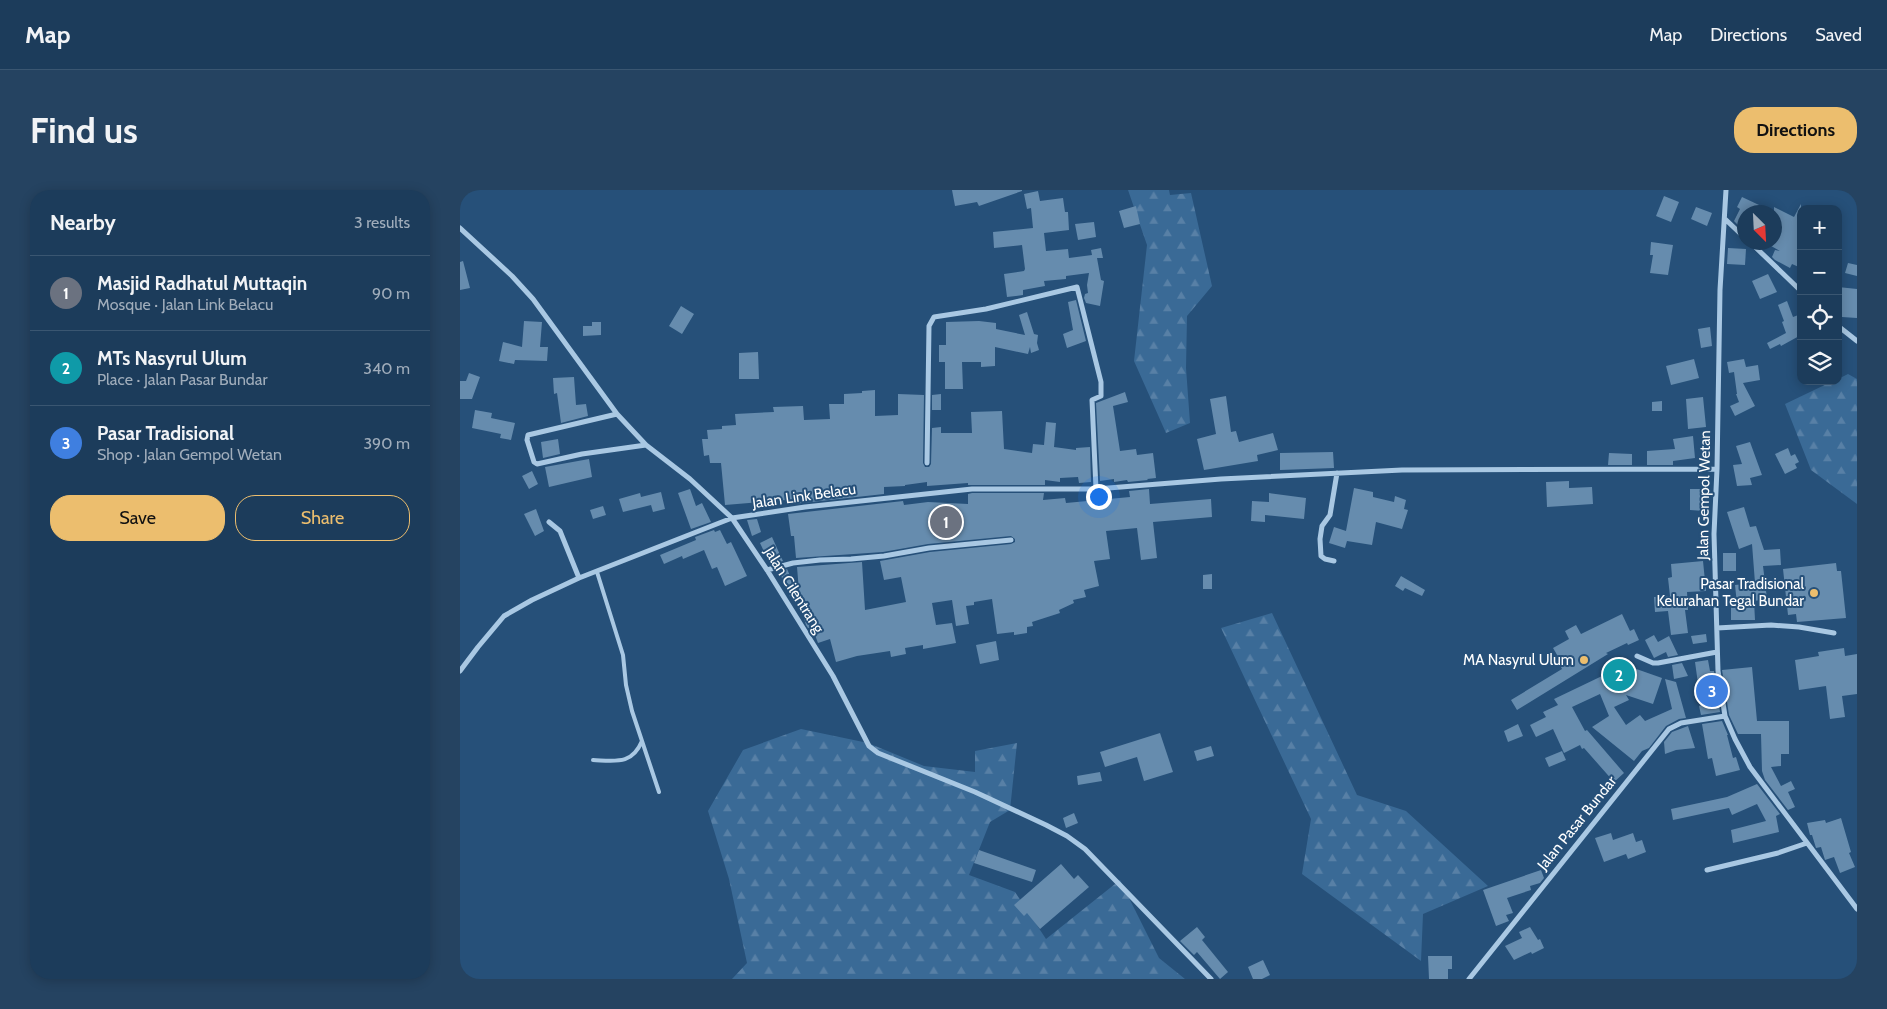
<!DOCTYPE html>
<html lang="en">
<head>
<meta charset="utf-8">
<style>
  :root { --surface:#1c3c5b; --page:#254361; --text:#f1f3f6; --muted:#a0adbb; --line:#3a5671; --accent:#ecbe6e }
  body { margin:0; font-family:Cabin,sans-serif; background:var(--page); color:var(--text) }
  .controls { position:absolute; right:15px; top:15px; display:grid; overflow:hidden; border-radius:10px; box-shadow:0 2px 12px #0003 }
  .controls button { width:45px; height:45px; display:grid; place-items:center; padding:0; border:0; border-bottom:1px solid var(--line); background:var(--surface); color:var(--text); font:25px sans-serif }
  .compass { position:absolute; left:1277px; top:15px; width:45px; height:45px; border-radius:50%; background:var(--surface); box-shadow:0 2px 12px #0003; rotate:156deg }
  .you { position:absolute; left:638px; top:306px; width:18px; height:18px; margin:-12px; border:4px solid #fff; border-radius:50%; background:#1a73e8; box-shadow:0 0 0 8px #1a73e833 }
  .badge { display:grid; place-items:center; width:32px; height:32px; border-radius:50%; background:var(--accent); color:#fff; font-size:16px; font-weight:700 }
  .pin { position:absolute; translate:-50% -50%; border:2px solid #fff; box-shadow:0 1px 5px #0006 }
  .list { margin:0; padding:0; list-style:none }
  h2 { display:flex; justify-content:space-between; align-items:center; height:65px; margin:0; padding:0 20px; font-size:21px }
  h2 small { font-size:16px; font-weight:400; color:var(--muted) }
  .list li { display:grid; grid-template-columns:32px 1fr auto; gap:15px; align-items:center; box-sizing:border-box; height:75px; padding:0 20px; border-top:1px solid var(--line) }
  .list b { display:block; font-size:19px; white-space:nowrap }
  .list p { margin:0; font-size:16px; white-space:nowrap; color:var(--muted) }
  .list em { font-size:16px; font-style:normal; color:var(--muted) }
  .actions { display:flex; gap:10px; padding:15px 20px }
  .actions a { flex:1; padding:11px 0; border:1px solid var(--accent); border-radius:20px; text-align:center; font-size:18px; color:var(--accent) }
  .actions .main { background:var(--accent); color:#111 }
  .icon { flex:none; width:28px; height:28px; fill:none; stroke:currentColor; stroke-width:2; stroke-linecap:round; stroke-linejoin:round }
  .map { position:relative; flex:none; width:1397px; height:789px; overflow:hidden; border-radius:20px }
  header { display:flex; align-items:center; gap:30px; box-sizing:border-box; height:70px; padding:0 25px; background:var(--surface); border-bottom:1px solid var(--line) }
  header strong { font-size:24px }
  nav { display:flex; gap:28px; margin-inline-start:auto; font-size:18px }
  .intro { display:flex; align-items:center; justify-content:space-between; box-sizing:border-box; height:120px; padding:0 30px }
  h1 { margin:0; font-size:35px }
  .button { padding:12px 22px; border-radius:20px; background:var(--accent); color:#111; font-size:18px; font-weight:700 }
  main { display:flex; gap:30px; padding:0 30px }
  aside { flex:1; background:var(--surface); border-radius:20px; box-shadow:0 2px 12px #0003 }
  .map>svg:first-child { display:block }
</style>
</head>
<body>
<header>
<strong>Map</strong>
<nav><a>Map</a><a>Directions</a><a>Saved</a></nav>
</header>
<div class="intro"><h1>Find us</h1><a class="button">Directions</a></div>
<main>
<aside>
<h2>Nearby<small>3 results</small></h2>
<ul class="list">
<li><span class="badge" style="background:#6b7280">1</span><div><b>Masjid Radhatul Muttaqin</b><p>Mosque · Jalan Link Belacu</p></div><em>90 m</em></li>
<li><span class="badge" style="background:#0f9aa8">2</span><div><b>MTs Nasyrul Ulum</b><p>Place · Jalan Pasar Bundar</p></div><em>340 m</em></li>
<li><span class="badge" style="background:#3f7fe0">3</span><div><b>Pasar Tradisional</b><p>Shop · Jalan Gempol Wetan</p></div><em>390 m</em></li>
</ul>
<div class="actions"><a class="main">Save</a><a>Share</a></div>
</aside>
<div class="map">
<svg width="1397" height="789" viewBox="0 0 1397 789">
  <defs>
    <pattern id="forest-firs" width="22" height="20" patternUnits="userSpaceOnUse" patternTransform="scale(1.25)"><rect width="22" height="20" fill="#3a6a96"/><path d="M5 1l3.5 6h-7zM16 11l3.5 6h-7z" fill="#5880a6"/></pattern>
  </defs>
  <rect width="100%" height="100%" fill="#265079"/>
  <path fill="url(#forest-firs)" d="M668,0H709L710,5L731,3L752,96L727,126L726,178L730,233L706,243L674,171L687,55Z
    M1388,184L1397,189V314L1351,280L1325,214L1373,191H1378V189Z
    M812,423L897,605L946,621L1028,696L963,724L961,771L842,684L851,629L761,438Z
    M341,539L408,553L464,576L515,582V561L557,553L550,620L530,632L509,685L555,702L586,749L660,690L699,768L725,789H272L287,773L269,689L248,621L283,560Z"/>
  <path fill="#668cae" d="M492,0H562V1L519,16L517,12L495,16Z
    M578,1L580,11L603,8L605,22H608L609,40L584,43L586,61L608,59L609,68L632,65L631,60L641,58L643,68H637L641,90L644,91L640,116L626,113L624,108L625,104L628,103L627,95L629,83L606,86V89L584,91L585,96L563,100V105L547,107L544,84L564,81L565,79L562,55L534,58L533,42L573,38L571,18L567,19L564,4Z
    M1204,6L1219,12L1211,32L1196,26Z
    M1282,7L1314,22V17L1334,27L1341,14V78L1332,74L1330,78L1315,70L1312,67L1315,60L1320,61L1304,52H1314V22H1284V41L1274,31L1280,19L1277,17Z
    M676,16L680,34L664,38L659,21Z
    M1236,17L1252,23L1247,36L1231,29Z
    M634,32L636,47L618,50L615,34Z
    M1191,52L1213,55L1208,85L1190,83L1193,65H1190Z
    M1268,58L1286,59L1285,75L1267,74Z
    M3,71L10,98L0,100V72Z
    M1388,73L1397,75V86L1385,83Z
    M1308,84L1317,102L1300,109L1292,91Z
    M1378,97L1397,99V128L1382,127V119H1378Z
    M616,110L626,151L607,158L603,144L613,140L608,112Z
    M1327,111L1333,127L1341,124V145L1321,156L1320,154L1310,159L1307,153L1326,143L1322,132L1324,131L1318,115Z
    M221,116L234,124L222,144L209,136Z
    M567,122L574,144L578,145L577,153L579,160L571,163L570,157L568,164L535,157V176L521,177V172H502L503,199H485V172H479V155H486V132L519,131L536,133V139L565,145L559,125Z
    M64,131L82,132L80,157H88L87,171L55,170L54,174L39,171L43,152L62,157Z
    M132,132H141V145L123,146V136H132Z
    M1250,137L1252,156L1241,158L1238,139Z
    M298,162L299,189H279V163Z
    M1234,169L1239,188L1211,195L1206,176Z
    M1284,169L1286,177L1298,175L1300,190L1283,193L1295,216L1275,226L1270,216L1279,212L1276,204H1277L1274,182L1269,183L1267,172Z
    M9,183L20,187L12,209H0V191H6Z
    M114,187L116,215L126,214L128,226L101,233L97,203L94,204L93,188Z
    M415,200V226L438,225V204L464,205L463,273L465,277H469L471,274L472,238L481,237V243H512L511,222L542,221L544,259L572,263L573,254L584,255L586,232L596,233L594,257L616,260V258L630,257L631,292L619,293L618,287L600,288V292L585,290V295H508V293L467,296V292L445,295V296L424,297V304L333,314L339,312L338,309L265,315L261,273H250L249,265L244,266L242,249H248L247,240L262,239V236L276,235L275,224L314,222L313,217L343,216L344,230L370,229L369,214H384V204L402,203V201Z
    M665,202L668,212L653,216L660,261L676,259L677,265L693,263L696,288L687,289L688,290L668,292L667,290L654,292V289L640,291L636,213Z
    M481,204V220H472V205Z
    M766,206L771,242L776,241L779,252L813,243L818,260L797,265L798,271L744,280L737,249L756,244L750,209Z
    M1243,207L1246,237L1228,239L1226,209Z
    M1202,211V221H1192V212Z
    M15,220L32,223L31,228L55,233L51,250L40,248L41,244L12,238Z
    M1233,246L1235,268L1213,271V275H1187V261L1215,259L1213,249Z
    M98,249L100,264L83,268L81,252Z
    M1290,252L1302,285L1290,288L1292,295L1277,296L1273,275L1282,274L1276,256Z
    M1328,258L1331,266L1335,264L1339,272L1335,274L1337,278L1325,284L1315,264Z
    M873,262L874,278L820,280V263Z
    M1149,263L1172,264V275H1148Z
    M129,269L132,287L89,297L85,277Z
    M72,281L78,294L69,299L62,286Z
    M1109,291V298L1132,297L1133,314L1087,317L1086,292Z
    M894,298L913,302V307L934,312L935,306L946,310L944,319L948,320L942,339L916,332L912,355L887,351L885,358L869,353L874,337L886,341Z
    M230,299L236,316L242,313L251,332L231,339L218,303Z
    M689,299L690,314L751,309L752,327L693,332L697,368L681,370L677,338L646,341L650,369L634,371L639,396L624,400L626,407L613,410L614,413L599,420L600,423L572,432L573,436L567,437V443L554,445V442L537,444L532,409L514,412V415L506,416L509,434L496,436L492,410L472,413L476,435L492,433L496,453L463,459V455L445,458L446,464L431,467L430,461L397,466L376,472L370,449L358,453L352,437L348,438L346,435L343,425L346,424L339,401L337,377L402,372L405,420L446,412L441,387L424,390L420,371L470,362L551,354L555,352V349L551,346L468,354L423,362L336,368L334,346H331L328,324L443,311L444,315L468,312L508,314V304L512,303H584L583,310L605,308L606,313L670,307L669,301Z
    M1230,299H1244V321L1230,320Z
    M201,302L205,319L193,322L191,315L163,322L159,309L180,303L181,307Z
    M809,303L846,308L844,329L805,325V332L791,331L792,311L809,312Z
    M143,316L146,325L133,329L130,320Z
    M1284,317L1290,337L1296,336L1304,360L1320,359L1321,375L1303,376L1307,409L1294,411L1295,430H1271V415L1277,414L1275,395L1295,393L1292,354L1279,359L1267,322Z
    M76,319L84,341L75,346L64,324Z
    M297,329L301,342L292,346L287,330Z
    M254,340L255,342L260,340L267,354L271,352L287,386L265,396L257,377L252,379L244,360L223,369L222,366L204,374L200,365L236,350L235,347Z
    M312,347L321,367L323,371L317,373L316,369L309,372L300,353Z
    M1263,363H1276V381H1263Z
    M1243,371L1246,401L1227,402L1228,420H1225L1228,443L1211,445L1208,421L1195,422L1194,407L1210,406L1208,388L1212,387L1211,374Z
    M1376,373L1377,381H1381L1386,428L1337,432L1336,424L1328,425L1323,379Z
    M327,379L339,405L330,407L327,395L324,396L320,381Z
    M752,384V399H743V385Z
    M941,386L965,400L962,406L945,398L943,401L935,396Z
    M1162,424L1170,441L1174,439L1179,450L1168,455L1167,453L1146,463L1148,464L1057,520L1051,510L1102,479L1101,477L1103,475L1093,458L1109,449L1105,441L1116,435L1121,444Z
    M1246,444L1247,452L1233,454L1231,446Z
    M1194,445L1198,452L1209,446L1218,465L1208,467L1206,462L1194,468L1185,450Z
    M536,451L539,470L520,474L516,455Z
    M1384,458L1385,466L1397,464V504L1382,506L1385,527L1370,529L1366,496L1339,500L1335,470L1359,466L1358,462Z
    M1248,470L1250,481H1254L1260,522L1241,525L1239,516L1241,515L1235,472Z
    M1222,473L1228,486L1214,489L1212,475Z
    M1165,475L1202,488L1193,514L1166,505L1169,510L1154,517L1166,535L1180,525L1185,531L1212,519L1205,489L1216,492L1226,528L1219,529L1206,536L1189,558L1182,561L1174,571L1132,537L1149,526L1140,504L1112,517L1125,541L1127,540L1164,583L1154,592L1124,558L1122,559L1120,555L1104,563L1093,539L1076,547L1070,535L1086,527L1083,522L1098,515L1094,509Z
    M1292,477L1297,531H1329V564H1321V576L1311,577L1321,596L1331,591L1335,599L1328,602L1335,617L1328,620L1305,590L1302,581L1301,544H1278L1269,525L1262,480Z
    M1262,531L1268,545H1267L1273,568L1276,567L1280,580L1256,586L1252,568L1248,569L1242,534Z
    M1058,534L1063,546L1048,552L1044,541Z
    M1228,536L1235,558L1216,560L1205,564L1204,552L1212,542Z
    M700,543L713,582L684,591L677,567L645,577L640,562Z
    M751,556L754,566L737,571L734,561Z
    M1102,561L1106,570L1089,577L1085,568Z
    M640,582L642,591L618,595L617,586Z
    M1297,594L1320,624L1316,626L1319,642L1273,653L1271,640L1306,631L1297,614L1272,625L1269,618L1213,630L1211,619L1267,607Z
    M614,623L618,633L606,638L603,628Z
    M1381,628L1391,662L1389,663L1395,677L1380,683L1374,667L1365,670L1361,657L1356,658L1352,645H1350L1347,633L1365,630L1366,633Z
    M1151,643L1153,650L1173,643L1176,652L1182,650L1186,662L1168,669L1166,664L1144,672L1135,648Z
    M519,660L576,680L572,692L514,673Z
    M601,674L614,689L618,685L629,697L580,739L567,723L564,726L554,715Z
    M1081,680L1084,688L1080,693L1070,696L1071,700L1047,708L1053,723L1046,725L1049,731L1036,736L1023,700Z
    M737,737L745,747L742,750L768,782L760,789L737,762L734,765L720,751Z
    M1070,737L1078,750L1080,749L1084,758L1072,764L1071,762L1054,770L1045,756L1062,748L1059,742Z
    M968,766H992V779H988V789H969Z
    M803,770L810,785L802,789H793L788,777Z"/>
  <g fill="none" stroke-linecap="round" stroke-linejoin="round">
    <path stroke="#a9c8e3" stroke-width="4" d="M137,382L163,465L166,495L172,521L199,602
      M133,570C156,571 172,575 182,551"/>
    <path stroke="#a9c8e3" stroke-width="5" d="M1266,0L1260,100L1257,279L1254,344L1258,481L1265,526L1275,549L1290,577L1397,719
      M1265,29L1284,47
      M0,38L52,86L73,109L157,224L186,255L230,289L272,328L307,380L373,486L409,556L418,563L515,602L586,635L607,646L625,659L751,789
      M1290,52L1341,101
      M1378,136L1397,151
      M157,224L68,245L67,250L74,272L77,274L122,264L186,255
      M467,273L469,136L474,127L526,119L617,97L641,192V206L632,210L636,299
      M89,332L100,341L119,388
      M874,371L865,369L861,366L860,349L862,336L870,325L877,283
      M307,380L333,373L360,370L391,369L424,366L469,358L551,350
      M1257,438L1311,435L1339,437L1374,443
      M1177,466L1193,473H1198L1257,462
      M0,481L18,457L44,426L72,410L119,388L272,328L345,317L512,299H636L761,289L942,280L1257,279
      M1247,680L1318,663L1347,653
      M1009,789L1209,539L1221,533L1265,526"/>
  </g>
  <g fill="#ecbe6e" stroke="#265079" stroke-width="2">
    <circle cx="1354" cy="403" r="5"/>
    <circle cx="1124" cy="470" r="5"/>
  </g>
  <g text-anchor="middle" stroke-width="4" stroke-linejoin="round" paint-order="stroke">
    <g font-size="15" fill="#fff" stroke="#265079">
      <text transform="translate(1244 305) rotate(-89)" y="5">Jalan Gempol Wetan</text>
      <text transform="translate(344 306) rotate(-8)" y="5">Jalan Link Belacu</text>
      <text transform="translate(334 400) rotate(58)" y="5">Jalan Cilentrang</text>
      <text transform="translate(1117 633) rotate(-51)" y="5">Jalan Pasar Bundar</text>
    </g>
    <g font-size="15" fill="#fff" stroke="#265079" text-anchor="end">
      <text x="1344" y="399">Pasar Tradisional<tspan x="1344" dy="17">Kelurahan Tegal Bundar</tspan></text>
      <text x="1114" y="475">MA Nasyrul Ulum</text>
    </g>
  </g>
</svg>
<div class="controls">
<button>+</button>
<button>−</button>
<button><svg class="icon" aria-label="locate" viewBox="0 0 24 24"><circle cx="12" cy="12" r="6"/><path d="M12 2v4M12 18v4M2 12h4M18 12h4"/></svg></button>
<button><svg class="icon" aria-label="layers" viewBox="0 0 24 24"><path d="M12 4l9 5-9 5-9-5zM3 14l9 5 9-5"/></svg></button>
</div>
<svg class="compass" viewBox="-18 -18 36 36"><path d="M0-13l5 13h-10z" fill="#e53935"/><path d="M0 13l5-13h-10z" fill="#a0adbb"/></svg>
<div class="you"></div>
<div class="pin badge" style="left:486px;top:332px;background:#6b7280">1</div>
<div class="pin badge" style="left:1159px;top:485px;background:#0f9aa8">2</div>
<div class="pin badge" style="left:1252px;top:501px;background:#3f7fe0">3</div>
</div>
</main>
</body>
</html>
